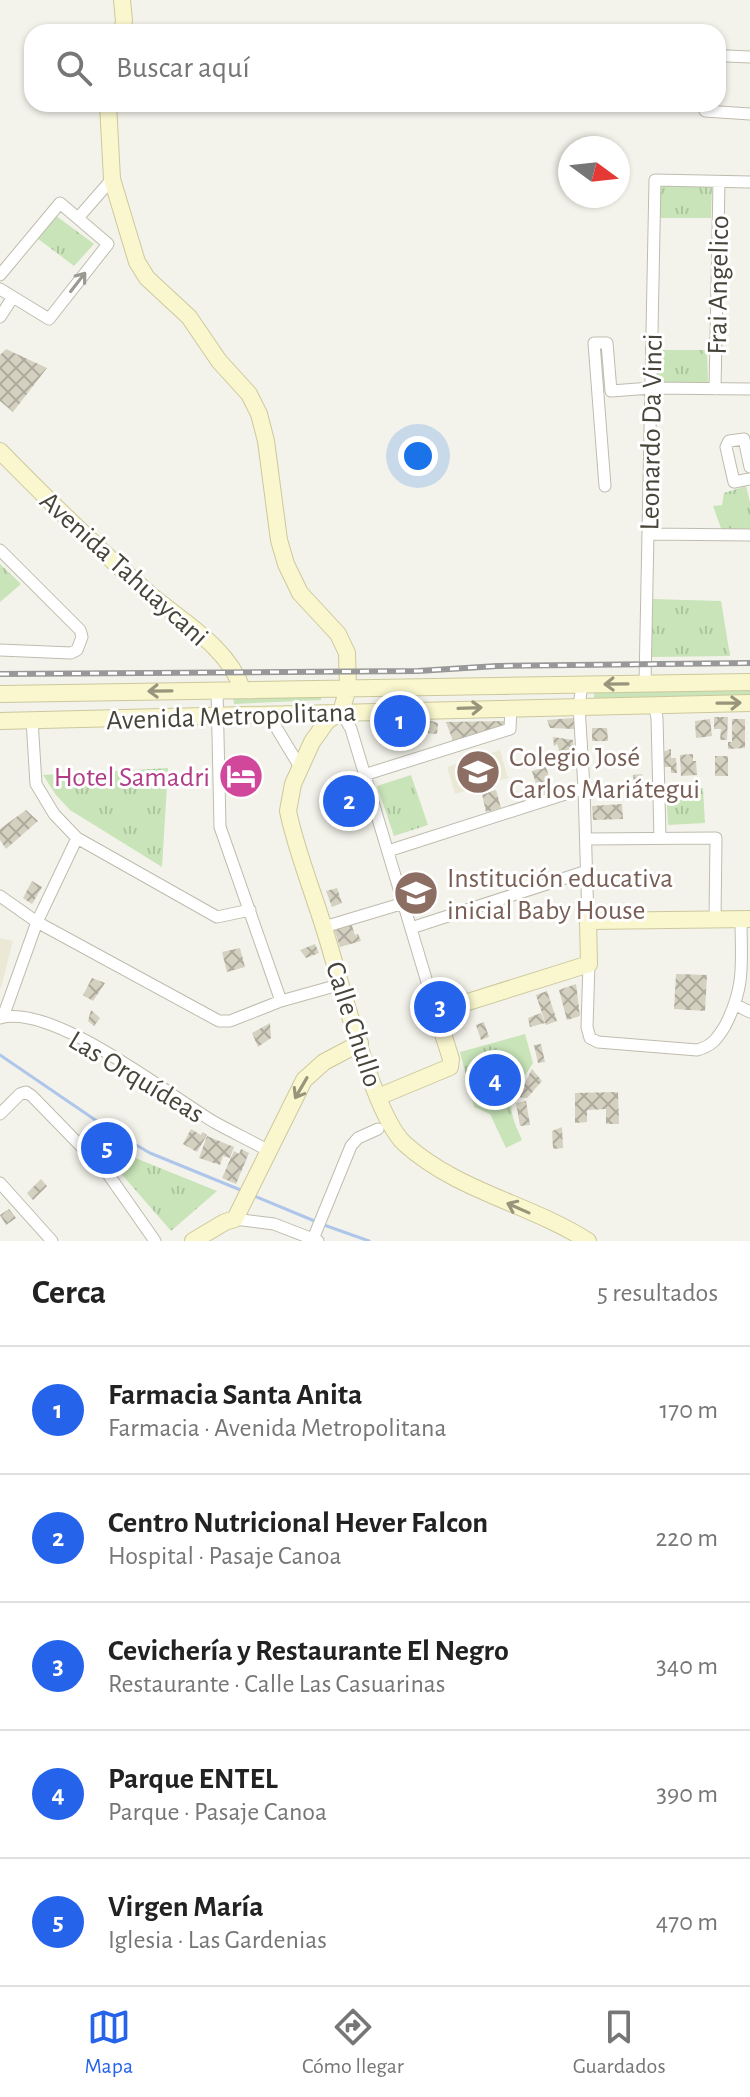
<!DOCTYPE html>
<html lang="es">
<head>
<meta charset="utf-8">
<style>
  :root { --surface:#fff; --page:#f6f6f6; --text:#222; --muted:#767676; --line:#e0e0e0; --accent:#2563eb }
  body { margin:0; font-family:"Alegreya Sans",sans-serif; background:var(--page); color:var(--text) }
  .compass { position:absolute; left:558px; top:136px; width:72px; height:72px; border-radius:50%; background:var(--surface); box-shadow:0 2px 6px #0004; rotate:105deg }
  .you { position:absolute; left:418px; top:456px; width:28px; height:28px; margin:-20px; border:6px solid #fff; border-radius:50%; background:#1a73e8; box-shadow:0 0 0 12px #1a73e833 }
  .badge { display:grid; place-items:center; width:52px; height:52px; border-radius:50%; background:var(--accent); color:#fff; font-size:26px; font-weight:700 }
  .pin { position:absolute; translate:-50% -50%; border:4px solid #fff; box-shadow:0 2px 8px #0006 }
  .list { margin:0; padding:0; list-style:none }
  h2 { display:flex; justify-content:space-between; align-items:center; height:104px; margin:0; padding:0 32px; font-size:34px }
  h2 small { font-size:26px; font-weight:400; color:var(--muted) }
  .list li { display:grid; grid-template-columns:52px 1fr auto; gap:24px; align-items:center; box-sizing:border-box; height:128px; padding:0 32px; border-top:2px solid var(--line) }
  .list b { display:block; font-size:30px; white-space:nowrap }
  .list p { margin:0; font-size:26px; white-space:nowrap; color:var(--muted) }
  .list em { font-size:26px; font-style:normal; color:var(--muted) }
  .icon { flex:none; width:44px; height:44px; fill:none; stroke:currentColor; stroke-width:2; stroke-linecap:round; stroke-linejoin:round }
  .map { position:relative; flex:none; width:750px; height:1241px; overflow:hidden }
  .search { position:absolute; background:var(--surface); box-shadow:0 2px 6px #0004; left:24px; right:24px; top:24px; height:88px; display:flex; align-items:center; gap:20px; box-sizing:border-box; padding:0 28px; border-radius:24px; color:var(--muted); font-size:30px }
  .sheet { height:744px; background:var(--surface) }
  nav { display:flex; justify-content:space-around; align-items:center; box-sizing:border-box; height:112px; border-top:2px solid var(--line); background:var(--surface); font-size:22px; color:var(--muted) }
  nav a { display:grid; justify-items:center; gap:4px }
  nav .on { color:var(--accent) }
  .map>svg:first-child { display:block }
</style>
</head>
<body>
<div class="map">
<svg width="750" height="1241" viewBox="0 0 750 1241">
  <defs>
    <pattern id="park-tufts" width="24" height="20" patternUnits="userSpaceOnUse" patternTransform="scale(2)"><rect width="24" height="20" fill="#c8e4b8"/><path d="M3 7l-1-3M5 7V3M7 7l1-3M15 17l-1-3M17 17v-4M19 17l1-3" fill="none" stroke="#adc59f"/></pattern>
    <pattern id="building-cross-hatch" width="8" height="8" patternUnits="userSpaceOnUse" patternTransform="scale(2)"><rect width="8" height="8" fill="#d4d1c1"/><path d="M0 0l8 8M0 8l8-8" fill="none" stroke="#aeab9e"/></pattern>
  </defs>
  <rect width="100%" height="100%" fill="#f4f3eb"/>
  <path fill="#ebe9d6" d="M500,750L508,778L455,794L447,767Z
    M0,938L13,941L1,988H0Z"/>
  <path fill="#c8e4b8" d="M750,689V697L594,700V690Z
    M322,692L321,700L234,704L233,697Z"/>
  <path fill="url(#park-tufts)" d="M660,185L712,186L711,218H660Z
    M55,215L94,244L74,266L37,238Z
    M656,350H707L708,383H655Z
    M746,486L750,502V532L722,531L713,506L722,505L724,493Z
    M0,564L21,584L0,602Z
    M652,599L721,601L730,656L652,657Z
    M168,768L162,867L70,810L56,795L43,775Z
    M411,775L428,825L394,836L377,786Z
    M703,788L705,823L668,825L666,789Z
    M525,1034L533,1063C511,1099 503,1099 522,1140L506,1148L490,1114L474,1107L460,1052Z
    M128,1155L217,1191L171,1231L118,1170Z"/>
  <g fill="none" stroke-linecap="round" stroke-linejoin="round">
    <path stroke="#aec6ea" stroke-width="3" d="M0,1055L110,1130L150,1153L243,1191
      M254,1196L317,1222
      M324,1225L369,1241"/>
  </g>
  <path fill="url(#building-cross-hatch)" d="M6,349L47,368L13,412L0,401V355Z
    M389,716L409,717L408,725H393Z
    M416,716L438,723L437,734L417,732Z
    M714,717H728L727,740H720L721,729H714Z
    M574,718V729L550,728L547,720Z
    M710,719L712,736L696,738L695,721Z
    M732,719H745V748L728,749V742H732Z
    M506,721L508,728L453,741L446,722Z
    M592,728H607L608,741H592Z
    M553,737L573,740L575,754L561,756L557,744L554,746Z
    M671,749V758H676L677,773H671V767H663L662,752Z
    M693,754V761H696L697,775L681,776L680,755Z
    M715,756H728V776H715Z
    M546,767L554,793L540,797L532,771Z
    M642,774L644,788L635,789L633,775Z
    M357,788L361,806L344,812L335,795Z
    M496,790L501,808L486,812L482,794Z
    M622,804L623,819L593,820L592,806Z
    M26,810L38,821L6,849L0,840V829Z
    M32,881L42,887L32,904L23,898Z
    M337,888L342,903L332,907L326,891Z
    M351,923L355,935L358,934L361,941L340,947L334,929Z
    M315,944L319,953L306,958L300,950Z
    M240,948L245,967L227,972L222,952Z
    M676,974L707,975L705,1011L674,1009Z
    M92,978L105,983L93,1001L83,995Z
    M576,984L580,1016L567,1020L559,990Z
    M547,991L557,1021L546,1025L536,995Z
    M91,1010L100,1018L94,1026L88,1021Z
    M541,1013L545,1023L530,1027L528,1018Z
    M484,1022L489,1037L481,1040L476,1025Z
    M270,1023L271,1038L258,1047L252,1033Z
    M541,1044L545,1062L538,1063L534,1045Z
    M532,1069L542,1081L527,1098L518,1097Z
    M618,1092L619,1124H606V1109L587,1110V1122L575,1123V1093Z
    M526,1101L530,1125L520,1126L516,1103Z
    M562,1127L563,1148L553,1149L552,1131Z
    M191,1129L201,1135L202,1132L207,1135L197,1152L183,1144Z
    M92,1132L98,1136L100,1132L112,1142L118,1153L116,1159H106L86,1140Z
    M207,1136L234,1147L230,1158L223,1156L220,1165L199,1158Z
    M241,1149L249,1153L236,1184L222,1178L234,1151L239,1154Z
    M41,1179L47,1186L33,1200L27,1193Z
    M9,1209L16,1218L6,1225L0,1215Z"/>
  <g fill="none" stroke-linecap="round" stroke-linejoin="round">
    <g stroke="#bfbcae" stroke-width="13">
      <path id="street" d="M727,56L750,57
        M705,111L750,114
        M78,218L112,179
        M0,275L60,203L108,244L49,319L0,289
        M0,317L13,297
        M715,389L719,182
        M750,467L744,439L729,441L726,447L734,482L750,479
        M605,486L594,343H607L611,391L651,388L750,389
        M648,534L750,535
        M0,550L80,630L82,637L77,650L71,653L0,650
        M645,684L655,180L750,182
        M582,685L579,706L584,788L588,921
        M217,690L220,827L281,1001
        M654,704L657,718L660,838
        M341,712L351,729L436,1012
        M268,714L300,767
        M32,720L36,784L54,814L77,838L217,917L250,910
        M364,775L510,729L511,707
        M586,839L716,838L715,920
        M388,851L584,788
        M0,896L37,922L219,1021H230L281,1001L342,984
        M324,927L404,903
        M411,928L587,871
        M589,964L587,1027L590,1038L598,1042L697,1050C712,1046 717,1039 725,1026C746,985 741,963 741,919
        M736,1005L750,1012
        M3,1017L37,922L77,838
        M0,1018C53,1003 167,1094 214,1122C232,1132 251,1141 269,1151
        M0,1114L20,1094L26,1092L32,1096L108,1174L155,1241
        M0,1183L52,1241
        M235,1219L274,1224L318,1241
        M313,1239L351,1146L358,1138L378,1129"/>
    </g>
    <g stroke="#ccc89d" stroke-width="18">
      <path id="secondary" d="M122,32L124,21L122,0
        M108,104L112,179L137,262L147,278L189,317L219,361L249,394L259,414L266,441L279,540L286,564L300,593L338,634L347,653L348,688L341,712L327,721L312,742L293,784L288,811C296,850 312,889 324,928C339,974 373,1116 405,1144C457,1191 530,1204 588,1241
        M0,451C49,501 100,551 153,597C185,623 229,649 242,689
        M0,694L750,682
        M0,721L750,703
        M378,1097L450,1067L451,1059L436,1012L589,964L588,921L750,919
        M193,1241L225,1222L235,1219L304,1080L324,1062L360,1043"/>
    </g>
    <use href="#street" stroke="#fff" stroke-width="11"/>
    <use href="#secondary" stroke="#faf7cf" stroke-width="16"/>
    <g stroke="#989898" stroke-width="6">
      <path id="rail" d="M0,674L418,671L497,666L750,663"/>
    </g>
    <use href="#rail" stroke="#fff" stroke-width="3" stroke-dasharray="9" stroke-linecap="butt"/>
  </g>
  <defs><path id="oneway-shaft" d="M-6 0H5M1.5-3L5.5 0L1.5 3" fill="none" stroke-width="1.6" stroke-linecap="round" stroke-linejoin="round" transform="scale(2)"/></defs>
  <use stroke="#9a9992" href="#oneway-shaft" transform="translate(78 282) rotate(-52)"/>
  <g stroke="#98957c">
    <use href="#oneway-shaft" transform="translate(616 684) rotate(179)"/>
    <use href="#oneway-shaft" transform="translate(160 691) rotate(179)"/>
    <use href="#oneway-shaft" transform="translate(729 703) rotate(-1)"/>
    <use href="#oneway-shaft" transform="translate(470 708) rotate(-2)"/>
    <use href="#oneway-shaft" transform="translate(301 1088) rotate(120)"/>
    <use href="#oneway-shaft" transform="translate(518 1208) rotate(-156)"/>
  </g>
  <defs>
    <g id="school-disc" transform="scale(2.3)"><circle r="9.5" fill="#8d6e63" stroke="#fff"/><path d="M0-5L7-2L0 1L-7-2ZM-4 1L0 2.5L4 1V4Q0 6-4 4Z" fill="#fff"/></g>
    <g id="hotel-disc" transform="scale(2.3)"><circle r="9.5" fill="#d1479c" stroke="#fff"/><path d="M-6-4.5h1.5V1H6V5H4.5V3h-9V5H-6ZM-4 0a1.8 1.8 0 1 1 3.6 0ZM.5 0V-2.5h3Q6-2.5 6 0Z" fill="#fff"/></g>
  </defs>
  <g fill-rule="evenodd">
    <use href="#school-disc" x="478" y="772"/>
    <use href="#hotel-disc" x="241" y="776"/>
    <use href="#school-disc" x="416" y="893"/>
  </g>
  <g text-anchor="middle" stroke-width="6" stroke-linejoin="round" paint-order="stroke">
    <g font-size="28" fill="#474539" stroke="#fff">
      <text transform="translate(717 285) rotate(-89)" y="10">Frai Angelico</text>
      <text transform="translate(650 432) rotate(-89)" y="10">Leonardo Da Vinci</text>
      <text transform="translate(125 568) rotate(42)" y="10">Avenida Tahuaycani</text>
      <text transform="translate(231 715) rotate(-2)" y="10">Avenida Metropolitana</text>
      <text transform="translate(355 1024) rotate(72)" y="10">Calle Chullo</text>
      <text transform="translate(137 1076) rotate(31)" y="10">Las Orquídeas</text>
    </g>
    <g font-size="28" fill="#785e54" stroke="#fff" text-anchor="start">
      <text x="509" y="766">Colegio José<tspan x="509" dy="32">Carlos Mariátegui</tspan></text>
      <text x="447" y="887">Institución educativa<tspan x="447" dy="32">inicial Baby House</tspan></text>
    </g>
    <g font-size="28" fill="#b23c85" stroke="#fff" text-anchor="end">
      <text x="210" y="786">Hotel Samadri</text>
    </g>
  </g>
</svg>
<svg class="compass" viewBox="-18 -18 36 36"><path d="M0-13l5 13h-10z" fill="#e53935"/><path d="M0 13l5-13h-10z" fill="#767676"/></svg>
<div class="you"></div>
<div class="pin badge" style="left:400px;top:721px">1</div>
<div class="pin badge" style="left:349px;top:801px">2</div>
<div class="pin badge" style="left:440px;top:1007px">3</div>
<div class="pin badge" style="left:495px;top:1080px">4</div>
<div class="pin badge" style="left:107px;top:1148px">5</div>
<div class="search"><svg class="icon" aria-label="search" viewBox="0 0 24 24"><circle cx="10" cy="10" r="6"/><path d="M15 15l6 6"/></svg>Buscar aquí</div>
</div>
<section class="sheet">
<h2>Cerca<small>5 resultados</small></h2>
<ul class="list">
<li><span class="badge">1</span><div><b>Farmacia Santa Anita</b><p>Farmacia · Avenida Metropolitana</p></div><em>170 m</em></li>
<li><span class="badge">2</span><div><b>Centro Nutricional Hever Falcon</b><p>Hospital · Pasaje Canoa</p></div><em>220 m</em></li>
<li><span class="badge">3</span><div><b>Cevichería y Restaurante El Negro</b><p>Restaurante · Calle Las Casuarinas</p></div><em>340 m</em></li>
<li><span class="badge">4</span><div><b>Parque ENTEL</b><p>Parque · Pasaje Canoa</p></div><em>390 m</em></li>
<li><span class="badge">5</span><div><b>Virgen María</b><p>Iglesia · Las Gardenias</p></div><em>470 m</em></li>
</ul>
</section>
<nav>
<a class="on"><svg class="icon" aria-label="map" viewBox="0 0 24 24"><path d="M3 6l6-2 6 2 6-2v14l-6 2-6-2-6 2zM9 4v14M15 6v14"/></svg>Mapa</a>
<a><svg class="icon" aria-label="directions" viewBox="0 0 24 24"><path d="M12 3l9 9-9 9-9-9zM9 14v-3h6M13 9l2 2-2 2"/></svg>Cómo llegar</a>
<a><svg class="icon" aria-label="saved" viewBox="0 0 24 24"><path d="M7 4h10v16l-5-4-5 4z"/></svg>Guardados</a>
</nav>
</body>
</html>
